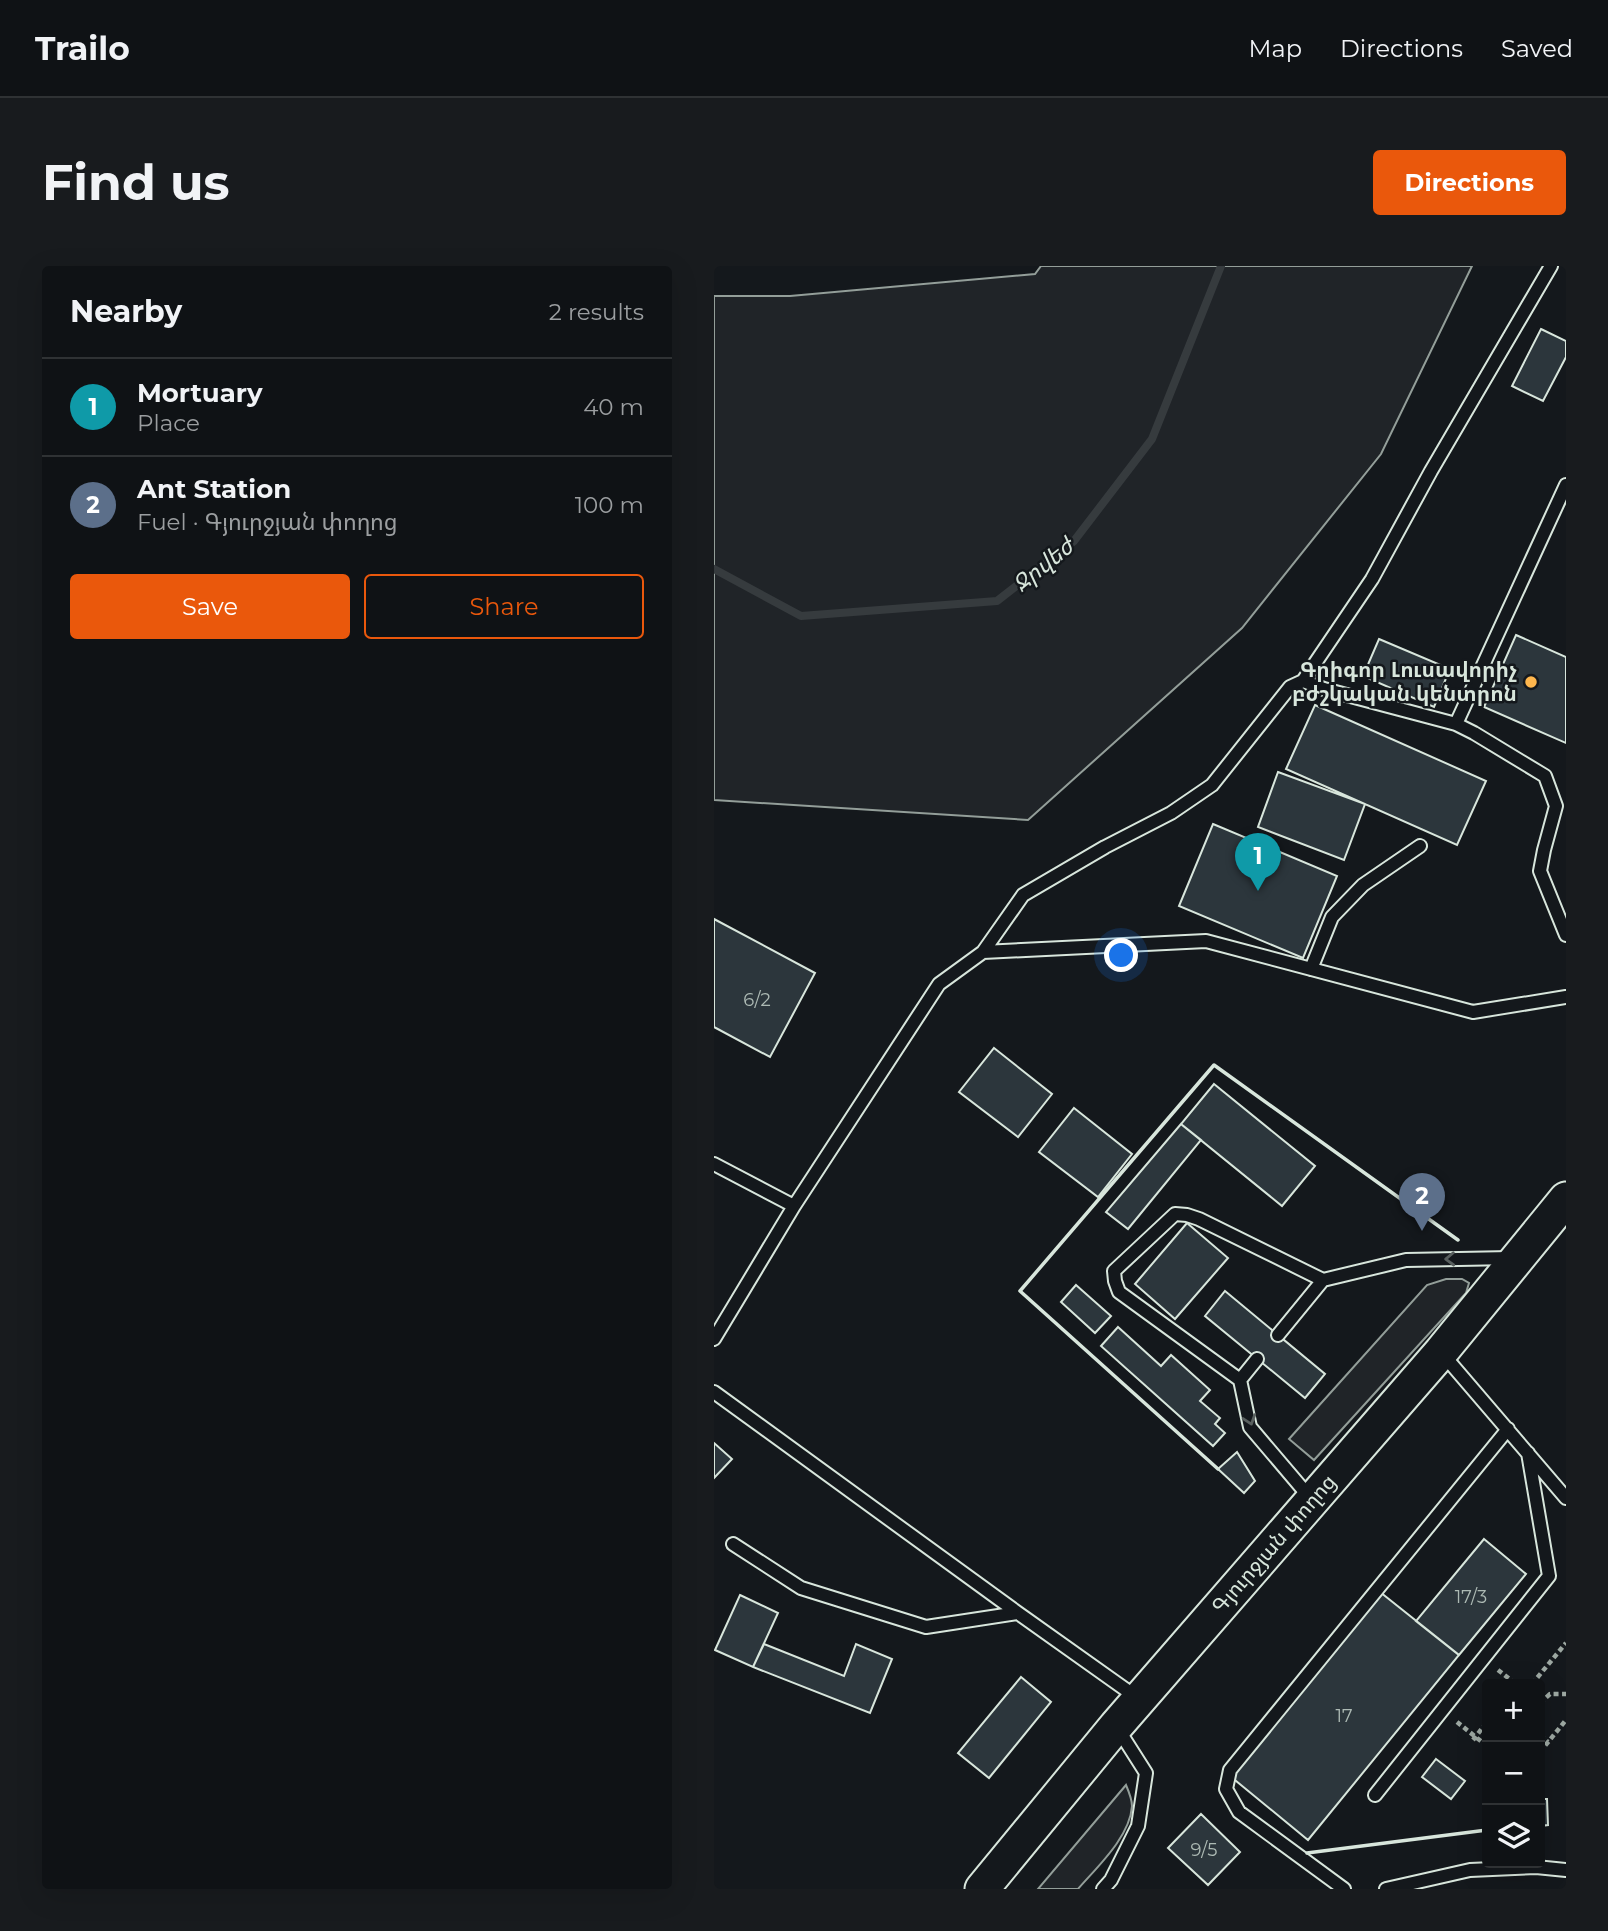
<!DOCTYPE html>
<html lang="en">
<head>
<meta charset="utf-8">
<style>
  :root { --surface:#0f1215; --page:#181b1e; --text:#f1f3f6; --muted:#9b9ea0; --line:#2f3234; --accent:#ea580c }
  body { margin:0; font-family:Montserrat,"Noto Sans Armenian",sans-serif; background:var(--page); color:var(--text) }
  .controls { position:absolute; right:21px; bottom:21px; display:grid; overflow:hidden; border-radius:7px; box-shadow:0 7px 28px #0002 }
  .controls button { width:63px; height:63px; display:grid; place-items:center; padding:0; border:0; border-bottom:2px solid var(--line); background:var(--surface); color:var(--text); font:35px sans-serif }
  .you { position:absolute; left:408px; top:690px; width:24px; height:24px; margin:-18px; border:5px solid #fff; border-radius:50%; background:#1a73e8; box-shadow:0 0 0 10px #1a73e833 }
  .badge { display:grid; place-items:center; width:46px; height:46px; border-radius:50%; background:var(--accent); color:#fff; font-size:23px; font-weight:700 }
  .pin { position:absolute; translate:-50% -58px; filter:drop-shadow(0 2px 4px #0008) }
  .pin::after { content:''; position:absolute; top:37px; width:24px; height:21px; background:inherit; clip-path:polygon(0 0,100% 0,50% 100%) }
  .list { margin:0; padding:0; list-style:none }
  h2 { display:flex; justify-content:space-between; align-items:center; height:91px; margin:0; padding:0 28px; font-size:30px }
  h2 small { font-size:23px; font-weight:400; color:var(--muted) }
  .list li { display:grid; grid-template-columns:46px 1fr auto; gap:21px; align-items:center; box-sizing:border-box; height:98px; padding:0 28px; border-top:2px solid var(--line) }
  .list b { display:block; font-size:26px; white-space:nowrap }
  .list p { margin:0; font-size:23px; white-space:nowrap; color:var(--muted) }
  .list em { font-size:23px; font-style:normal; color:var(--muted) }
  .actions { display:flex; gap:14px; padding:21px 28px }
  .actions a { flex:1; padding:16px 0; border:2px solid var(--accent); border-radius:7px; text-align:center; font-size:24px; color:var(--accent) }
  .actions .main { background:var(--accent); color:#fff }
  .icon { flex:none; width:38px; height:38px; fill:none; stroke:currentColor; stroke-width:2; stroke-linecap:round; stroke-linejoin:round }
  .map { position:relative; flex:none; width:852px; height:1623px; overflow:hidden; border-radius:7px }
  header { display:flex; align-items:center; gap:42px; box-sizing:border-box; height:98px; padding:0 35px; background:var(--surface); border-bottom:2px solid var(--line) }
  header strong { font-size:33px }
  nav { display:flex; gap:38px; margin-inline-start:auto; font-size:24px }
  .intro { display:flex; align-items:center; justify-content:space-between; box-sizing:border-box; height:168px; padding:0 42px }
  h1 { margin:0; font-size:49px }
  .button { padding:18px 32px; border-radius:7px; background:var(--accent); color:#fff; font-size:24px; font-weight:700 }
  main { display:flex; gap:42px; padding:0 42px }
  aside { flex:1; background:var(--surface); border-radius:7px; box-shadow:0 7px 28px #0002 }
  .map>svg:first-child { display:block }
</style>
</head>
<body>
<header>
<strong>Trailo</strong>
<nav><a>Map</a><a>Directions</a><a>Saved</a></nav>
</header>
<div class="intro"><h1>Find us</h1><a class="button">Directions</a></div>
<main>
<aside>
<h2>Nearby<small>2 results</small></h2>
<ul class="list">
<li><span class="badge" style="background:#0f9aa8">1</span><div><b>Mortuary</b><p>Place</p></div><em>40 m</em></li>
<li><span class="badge" style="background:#5c6f8a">2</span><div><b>Ant Station</b><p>Fuel · Գյուրջյան փողոց</p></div><em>100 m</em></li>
</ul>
<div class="actions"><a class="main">Save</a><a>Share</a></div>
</aside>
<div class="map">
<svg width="852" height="1623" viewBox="0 0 852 1623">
  <rect width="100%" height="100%" fill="#14181c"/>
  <path fill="#202428" stroke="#939e99" stroke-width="2" d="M327,0H758L667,188L528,362L314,554L0,534V30H76L321,8Z
    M732,1013H748L755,1017L752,1027L600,1194L575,1173L713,1019Z
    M412,1519C415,1526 418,1533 418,1540C416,1571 383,1601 364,1623H324Z"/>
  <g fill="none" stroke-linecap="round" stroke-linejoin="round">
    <path stroke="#363b3e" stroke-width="8" d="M0,303L87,350L283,335L360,275L438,173L507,0"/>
  </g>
  <path fill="#2c363c" stroke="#d8e6dc" stroke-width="2" d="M827,63L852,75V91L829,135L798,120Z
    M802,369L852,391V477L770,441Z
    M665,373L736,403L720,441L649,410Z
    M601,439L772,515L743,579L572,503Z
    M564,506L651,538L630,594L544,561Z
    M499,558L623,610L589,692L465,640Z
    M0,653L101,707L56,791L0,761Z
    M280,782L338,828L304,871L245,826Z
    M500,818L601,900L568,940L467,858Z
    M360,842L418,888L384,931L325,886Z
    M467,858L487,874L414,963L392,946Z
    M473,957L514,992L461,1053L421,1018Z
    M362,1019L397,1050L381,1067L347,1036Z
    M511,1025L611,1108L591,1132L491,1050Z
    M404,1061L447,1100L457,1089L496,1124L486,1135L506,1152L501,1158L511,1167L499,1180L387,1080Z
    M0,1177L18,1193L0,1212Z
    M523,1186L541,1215L530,1227L504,1203Z
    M770,1273L812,1308L745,1389L702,1355Z
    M666,1326L745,1389L594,1574L516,1510Z
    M26,1329L64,1347L39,1401L1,1384Z
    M50,1378L130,1410L142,1378L178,1393L156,1447L39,1401Z
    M307,1411L337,1436L275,1512L244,1487Z
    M722,1493L751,1515L737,1533L708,1511Z
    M826,1533H833L834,1559L826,1560Z
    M487,1548L526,1586L494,1619L454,1582Z"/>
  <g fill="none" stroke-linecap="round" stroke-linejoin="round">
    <g stroke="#d8e6dc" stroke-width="16">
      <path id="service" d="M589,415L658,313L717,205L837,0
        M742,458L852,219
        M269,686L309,629L391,581L457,547L498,519L576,421L589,415L610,423L742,458L760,467L831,510L842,540L830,584L826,605L852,669
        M597,703L618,651L649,619L706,580
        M0,898L80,940
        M564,1069L609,1014L692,994L797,992
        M0,1073L80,940L225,718L269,686L492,675L759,746L852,731
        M727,1086L852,1232
        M543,1093L526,1114L536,1161L598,1234
        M526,1114L405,1026L401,1015L400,1005L461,948L473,949L485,953L609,1014
        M0,1126L304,1347L425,1433
        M19,1278L87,1322L212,1361L304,1347
        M661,1529L835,1310L814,1187
        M389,1623L397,1614L424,1560L432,1507L404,1463
        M630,1623L525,1546L512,1523L516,1504L794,1163
        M672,1623L756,1604L822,1601L852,1604"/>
    </g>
    <g stroke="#d8e6dc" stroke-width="37">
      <path id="secondary" d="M268,1623L402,1460L727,1086L852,933"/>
    </g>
    <path stroke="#9da8a2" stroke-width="4.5" stroke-dasharray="5 3.5" stroke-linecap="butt" d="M784,1404L802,1418
      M818,1418L852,1377
      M826,1437L836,1428H852
      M743,1456L773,1480
      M826,1469L834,1476
      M759,1474L773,1456
      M826,1486L852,1454"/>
    <use href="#service" stroke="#14181c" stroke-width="12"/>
    <use href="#secondary" stroke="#14181c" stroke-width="33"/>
    <path stroke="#d8e6dc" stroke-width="3.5" d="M504,1203L306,1025L500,799L744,974
      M593,1587L773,1564"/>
  </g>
  <defs><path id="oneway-chevron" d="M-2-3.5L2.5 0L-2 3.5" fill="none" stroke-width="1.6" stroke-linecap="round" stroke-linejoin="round" transform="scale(1.75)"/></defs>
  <g stroke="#59605f">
    <use href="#oneway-chevron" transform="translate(736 993) rotate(178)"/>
    <use href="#oneway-chevron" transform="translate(536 1154) rotate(72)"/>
  </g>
  <circle fill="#ffb74d" stroke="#14181c" stroke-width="2.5" cx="817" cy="416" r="7"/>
  <g text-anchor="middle" stroke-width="5" stroke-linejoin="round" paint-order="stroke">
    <g font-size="18" fill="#adbab4">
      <text x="43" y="740">6/2</text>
      <text x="757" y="1337">17/3</text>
      <text x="630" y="1456">17</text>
      <text x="490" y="1590">9/5</text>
    </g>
    <g font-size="21" font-weight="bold" fill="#d8e6dc" stroke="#14181c" text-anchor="end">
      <text x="803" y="411">Գրիգոր Լուսավորիչ<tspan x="803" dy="24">բժշկական կենտրոն</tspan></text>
    </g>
    <g font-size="21" fill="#d8e6dc" stroke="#14181c">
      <text transform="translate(560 1278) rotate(-49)" y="7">Գյուրջյան փողոց</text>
    </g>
    <g font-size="23" font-style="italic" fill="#d8e6dc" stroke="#14181c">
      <text transform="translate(329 299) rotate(-39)" y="8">Ջրվեժ</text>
    </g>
  </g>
</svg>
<div class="controls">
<button>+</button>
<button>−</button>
<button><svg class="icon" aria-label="layers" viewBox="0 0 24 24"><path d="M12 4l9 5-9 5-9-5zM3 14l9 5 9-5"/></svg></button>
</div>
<div class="you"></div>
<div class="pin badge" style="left:544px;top:625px;background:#0f9aa8">1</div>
<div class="pin badge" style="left:708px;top:965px;background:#5c6f8a">2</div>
</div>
</main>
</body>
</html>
